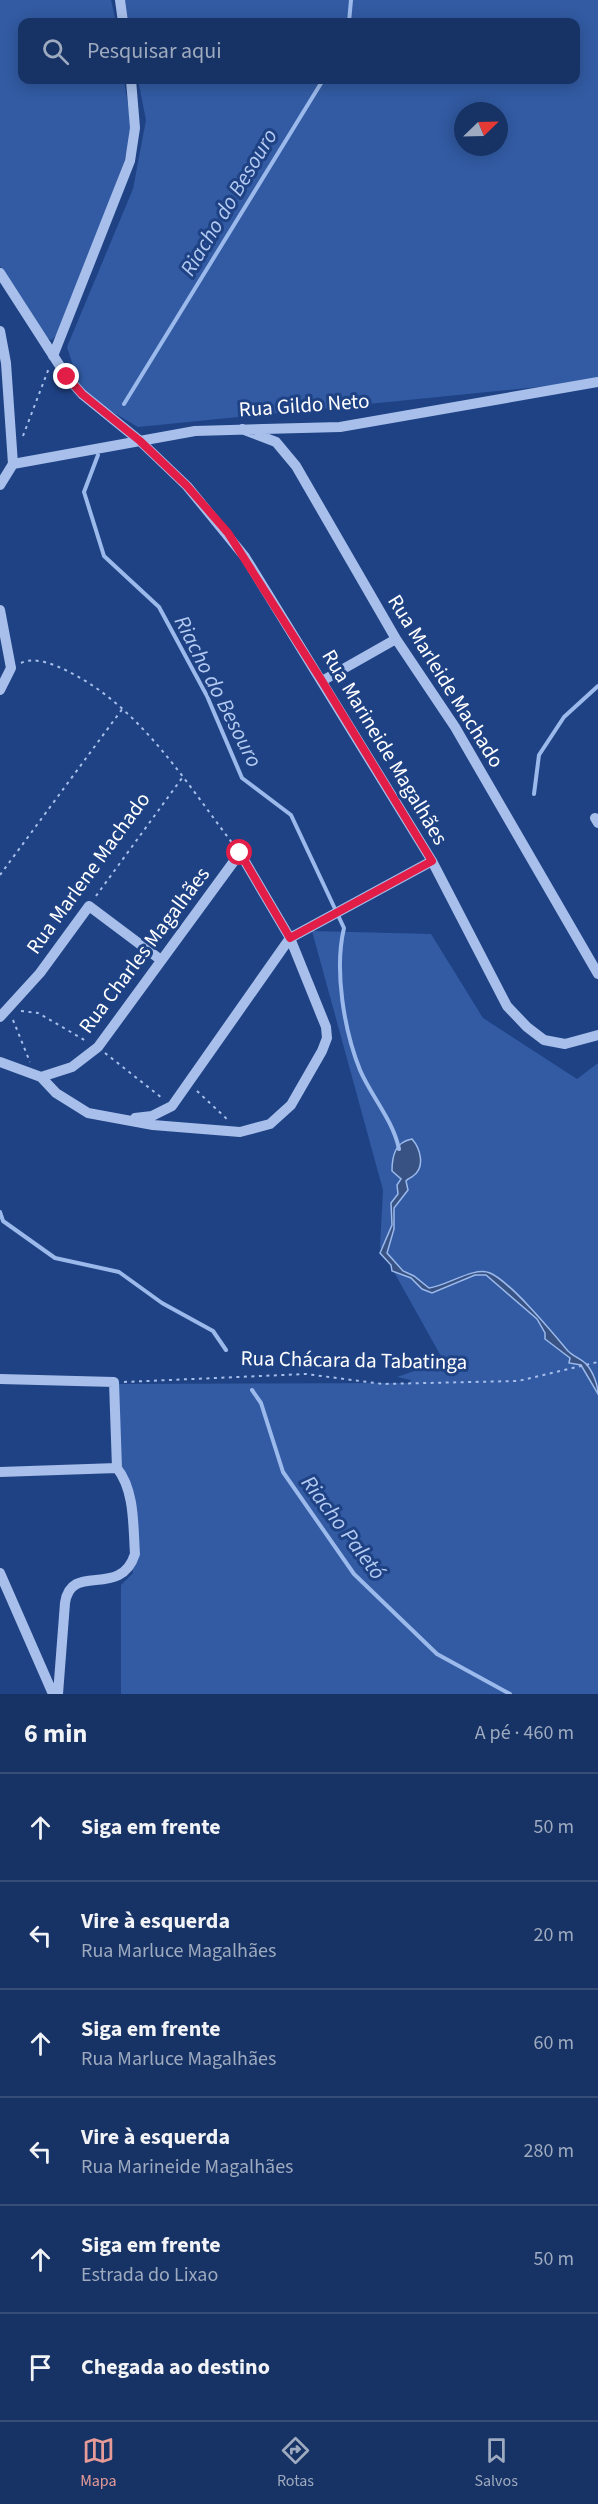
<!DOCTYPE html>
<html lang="pt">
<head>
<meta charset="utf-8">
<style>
  :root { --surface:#173264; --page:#243e6d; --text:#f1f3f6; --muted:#9eaabf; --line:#364d78; --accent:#e69b98 }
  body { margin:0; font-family:"Source Sans 3",sans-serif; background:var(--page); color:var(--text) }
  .compass { position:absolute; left:454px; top:102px; width:54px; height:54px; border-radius:50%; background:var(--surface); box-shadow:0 3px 15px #0003; rotate:67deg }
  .stop { position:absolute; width:18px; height:18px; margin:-14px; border:4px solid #e11d48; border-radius:50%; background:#fff }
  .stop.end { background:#e11d48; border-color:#fff; box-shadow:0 2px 6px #0008 }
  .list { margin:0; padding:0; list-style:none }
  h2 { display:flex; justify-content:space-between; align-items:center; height:78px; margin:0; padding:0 24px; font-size:26px }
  h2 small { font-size:20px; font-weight:400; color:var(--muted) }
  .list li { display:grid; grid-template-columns:39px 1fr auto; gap:18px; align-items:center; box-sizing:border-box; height:108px; padding:0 24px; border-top:2px solid var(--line) }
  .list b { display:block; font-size:22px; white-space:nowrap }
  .list p { margin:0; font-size:20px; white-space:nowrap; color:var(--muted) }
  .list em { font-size:20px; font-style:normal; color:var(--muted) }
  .icon { flex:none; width:33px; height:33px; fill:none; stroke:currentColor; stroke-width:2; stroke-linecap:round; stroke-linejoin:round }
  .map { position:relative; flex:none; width:598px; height:1694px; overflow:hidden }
  .search { position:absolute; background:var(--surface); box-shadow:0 3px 15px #0003; left:18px; right:18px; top:18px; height:66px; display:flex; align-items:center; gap:15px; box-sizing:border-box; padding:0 21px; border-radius:12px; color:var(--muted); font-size:22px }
  .sheet { height:726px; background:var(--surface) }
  nav { display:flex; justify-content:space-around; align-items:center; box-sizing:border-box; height:84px; border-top:2px solid var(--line); background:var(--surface); font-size:16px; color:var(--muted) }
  nav a { display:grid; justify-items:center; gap:3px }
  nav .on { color:var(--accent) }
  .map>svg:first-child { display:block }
</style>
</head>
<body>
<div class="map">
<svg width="598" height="1694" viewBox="0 0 598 1694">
  <rect width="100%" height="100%" fill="#1f4285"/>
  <path fill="#325ba3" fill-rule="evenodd" d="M0,0H111L116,22H22V80H124L132,130L124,162L62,328L52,340L46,338L0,266Z
    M122,0H598V381L138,427L82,394L67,347L133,189L146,120L138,80H576V22H127ZM463,111H499V147H463Z
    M312,931L431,934L483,1018L577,1079L598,1063V1694H121V1585L133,1573L124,1469L119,1463L117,1384L410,1383L411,1380L397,1377L423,1368L447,1367L380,1247L383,1190Z"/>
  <path fill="#385283" stroke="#9bb9eb" stroke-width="1.5" d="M412,1139C420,1148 426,1167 413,1176C411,1178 408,1178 406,1181L408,1190L394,1208V1229L387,1253L403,1271L414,1276L429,1288C447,1286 474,1266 490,1273C511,1282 552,1332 568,1351C574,1357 582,1359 587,1365C593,1372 598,1385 598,1394L581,1365L569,1363L570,1358L545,1339V1333L537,1319L486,1275H475L432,1293L422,1289L411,1278L392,1271L391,1265L380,1253L392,1225L391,1203L398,1194L397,1185L401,1179L392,1171C392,1156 395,1142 412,1139Z"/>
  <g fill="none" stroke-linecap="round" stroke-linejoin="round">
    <path stroke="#9bb9eb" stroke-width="4" d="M349,22L351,0
      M124,404L323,80
      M98,455L84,492L104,556L159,607L207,696L242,778L291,815L344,928C334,970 344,1030 360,1070C371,1096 393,1120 399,1149
      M534,794L539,755L564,717L598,686
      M0,1212L3,1221L55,1258L119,1272L162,1303L213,1331L226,1350
      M252,1390L261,1403L283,1472L354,1574L437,1654L510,1694"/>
    <path stroke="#a7bfea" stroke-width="2" stroke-dasharray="3 4.5" stroke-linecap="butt" d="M23,436L49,368
      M21,663C33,657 50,663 61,668C137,702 184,780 233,844
      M0,875L123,708
      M96,896L182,778
      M21,1011L38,1013L88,1042
      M13,1020L30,1062
      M105,1053L162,1098
      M197,1091L228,1120
      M124,1382L306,1374L383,1384L518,1381L598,1362"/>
    <path stroke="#a7bfea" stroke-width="10" d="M120,0L123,22
      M0,273L67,377L82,394L140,441L187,486L245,557L432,861L507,1006L527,1027L544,1040L565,1044L598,1035
      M0,331L6,363L13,464L0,485
      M53,356L130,161L135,128L131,80
      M242,429L276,442L296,466L396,639L455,727L598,974
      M13,464L195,431L340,427L598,382
      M0,610L11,668L0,690
      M322,681L396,639
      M595,818L598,823
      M0,1017L40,973L89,906L161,960
      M0,1062L41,1077L56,1093L88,1113L153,1125L240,1132L270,1124L291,1105L322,1051L327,1038L326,1027L290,938L240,853L98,1047L72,1067L41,1077
      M135,1118L152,1116L172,1106L290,938L432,861
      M0,1379L114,1382L117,1468
      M0,1472L117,1468C135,1491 133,1526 135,1554C120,1600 71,1561 65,1603L58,1694
      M0,1573L53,1694"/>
  </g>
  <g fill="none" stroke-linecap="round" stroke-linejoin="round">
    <path stroke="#e11d48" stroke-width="8" d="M67,377L82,394L140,441L187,486L228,533L322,681L432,861L290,938L240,853"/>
  </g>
  <g text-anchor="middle" stroke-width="6" stroke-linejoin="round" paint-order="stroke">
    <g font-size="21" fill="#fff" stroke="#1f4285">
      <text transform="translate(304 405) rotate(-4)" y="7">Rua Gildo Neto</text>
      <text transform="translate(446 681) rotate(58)" y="7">Rua Marleide Machado</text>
      <text transform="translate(385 747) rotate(59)" y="7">Rua Marineide Magalhães</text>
      <text transform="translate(88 873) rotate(-54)" y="7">Rua Marlene Machado</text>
      <text transform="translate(144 950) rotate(-53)" y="7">Rua Charles Magalhães</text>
      <text transform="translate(354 1360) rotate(1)" y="7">Rua Chácara da Tabatinga</text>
    </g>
    <g font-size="22" font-style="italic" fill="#b3caf1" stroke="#1f4285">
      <text transform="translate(228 202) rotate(-59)" y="8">Riacho do Besouro</text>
      <text transform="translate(219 691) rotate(63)" y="8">Riacho do Besouro</text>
      <text transform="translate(344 1527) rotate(53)" y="8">Riacho Paletó</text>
    </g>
  </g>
</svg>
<svg class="compass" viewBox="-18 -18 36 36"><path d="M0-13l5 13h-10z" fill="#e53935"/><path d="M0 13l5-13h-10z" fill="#9eaabf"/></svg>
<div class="stop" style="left:240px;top:853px"></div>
<div class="stop end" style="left:67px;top:377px"></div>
<div class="search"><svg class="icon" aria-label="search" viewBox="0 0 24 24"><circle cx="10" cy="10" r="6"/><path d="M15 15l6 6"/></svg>Pesquisar aqui</div>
</div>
<section class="sheet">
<h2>6 min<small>A pé · 460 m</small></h2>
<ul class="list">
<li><svg class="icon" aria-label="ahead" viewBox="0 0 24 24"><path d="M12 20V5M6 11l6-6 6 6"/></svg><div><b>Siga em frente</b></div><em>50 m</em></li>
<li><svg class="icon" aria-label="left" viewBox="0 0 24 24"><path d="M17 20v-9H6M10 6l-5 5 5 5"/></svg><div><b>Vire à esquerda</b><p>Rua Marluce Magalhães</p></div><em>20 m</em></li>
<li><svg class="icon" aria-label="ahead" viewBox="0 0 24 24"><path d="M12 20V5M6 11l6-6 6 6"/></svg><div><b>Siga em frente</b><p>Rua Marluce Magalhães</p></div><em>60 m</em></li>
<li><svg class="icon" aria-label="left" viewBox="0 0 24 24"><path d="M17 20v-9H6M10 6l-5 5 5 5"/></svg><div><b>Vire à esquerda</b><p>Rua Marineide Magalhães</p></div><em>280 m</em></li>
<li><svg class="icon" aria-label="ahead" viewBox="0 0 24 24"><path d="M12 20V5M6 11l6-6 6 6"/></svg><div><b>Siga em frente</b><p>Estrada do Lixao</p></div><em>50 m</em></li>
<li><svg class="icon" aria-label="arrive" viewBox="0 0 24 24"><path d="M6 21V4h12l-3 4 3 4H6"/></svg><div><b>Chegada ao destino</b></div></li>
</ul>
</section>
<nav>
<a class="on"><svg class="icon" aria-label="map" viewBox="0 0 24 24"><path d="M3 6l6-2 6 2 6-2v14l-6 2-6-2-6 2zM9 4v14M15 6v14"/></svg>Mapa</a>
<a><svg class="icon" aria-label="directions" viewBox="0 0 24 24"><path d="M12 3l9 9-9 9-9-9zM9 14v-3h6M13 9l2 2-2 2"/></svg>Rotas</a>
<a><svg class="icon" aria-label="saved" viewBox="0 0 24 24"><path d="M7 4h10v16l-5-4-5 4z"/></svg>Salvos</a>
</nav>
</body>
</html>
